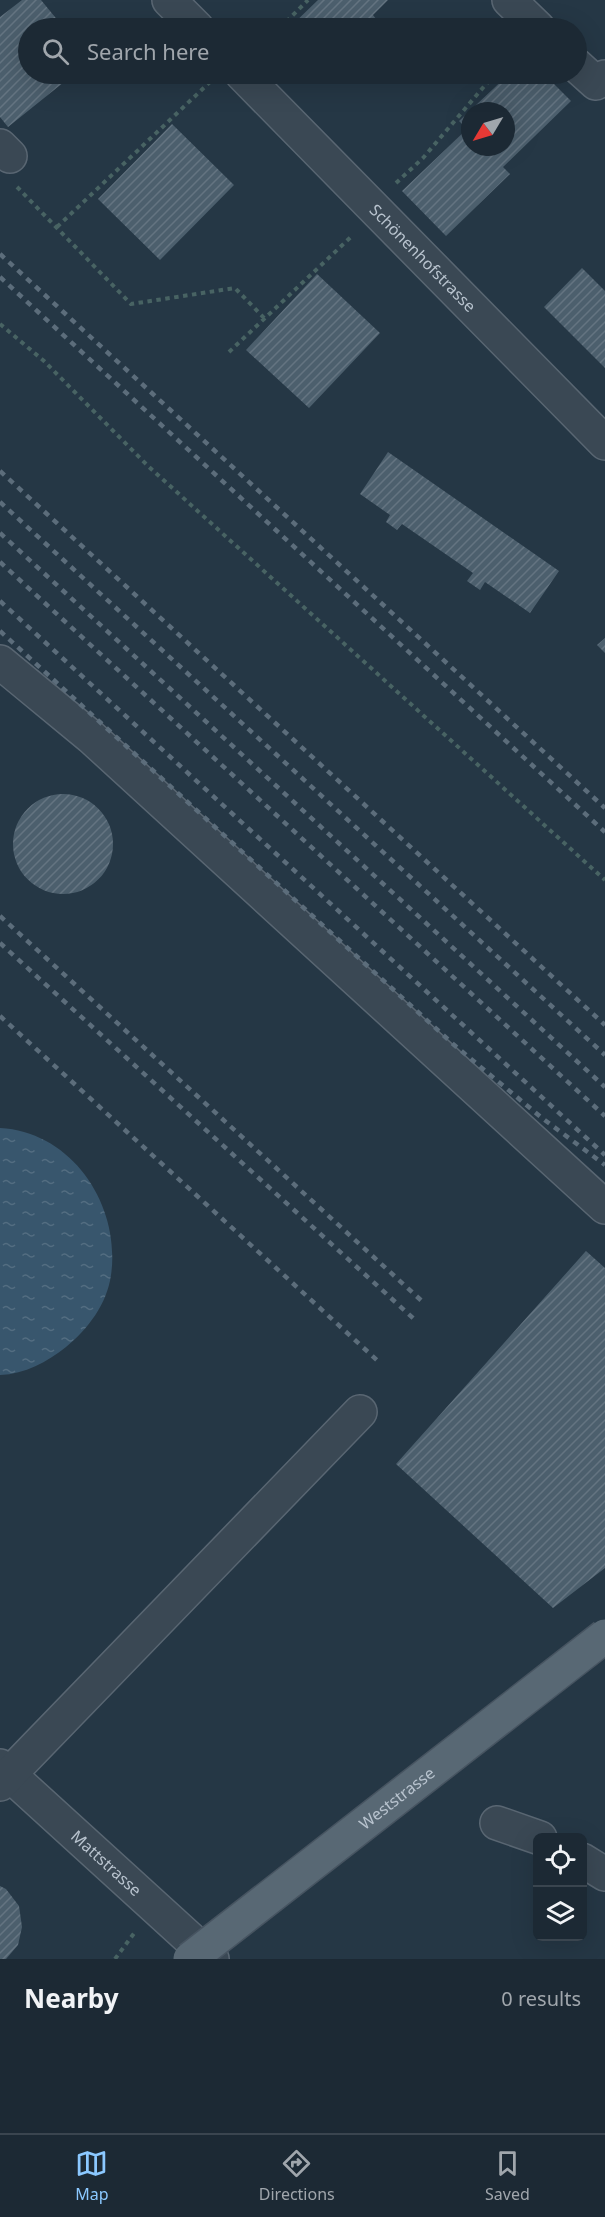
<!DOCTYPE html>
<html lang="en">
<head>
<meta charset="utf-8">
<style>
  :root { --surface:#1c2934; --page:#25313c; --text:#f1f3f6; --muted:#a0a6ac; --line:#3a454f; --accent:#8bc8ff }
  body { margin:0; font-family:"Noto Sans",sans-serif; background:var(--page); color:var(--text) }
  .controls { position:absolute; right:18px; bottom:18px; display:grid; overflow:hidden; border-radius:9px; box-shadow:0 6px 24px #0002 }
  .controls button { width:54px; height:54px; display:grid; place-items:center; padding:0; border:0; border-bottom:2px solid var(--line); background:var(--surface); color:var(--text); font:30px sans-serif }
  .compass { position:absolute; left:461px; top:102px; width:54px; height:54px; border-radius:50%; background:var(--surface); box-shadow:0 6px 24px #0002; rotate:232deg }
  .list { margin:0; padding:0; list-style:none }
  h2 { display:flex; justify-content:space-between; align-items:center; height:78px; margin:0; padding:0 24px; font-size:26px }
  h2 small { font-size:20px; font-weight:400; color:var(--muted) }
  .icon { flex:none; width:33px; height:33px; fill:none; stroke:currentColor; stroke-width:2; stroke-linecap:round; stroke-linejoin:round }
  .map { position:relative; flex:none; width:605px; height:1959px; overflow:hidden }
  .search { position:absolute; background:var(--surface); box-shadow:0 6px 24px #0002; left:18px; right:18px; top:18px; height:66px; display:flex; align-items:center; gap:15px; box-sizing:border-box; padding:0 21px; border-radius:33px; color:var(--muted); font-size:22px }
  .sheet { height:174px; background:var(--surface) }
  nav { display:flex; justify-content:space-around; align-items:center; box-sizing:border-box; height:84px; border-top:2px solid var(--line); background:var(--surface); font-size:16px; color:var(--muted) }
  nav a { display:grid; justify-items:center; gap:3px }
  nav .on { color:var(--accent) }
  .map>svg:first-child { display:block }
</style>
</head>
<body>
<div class="map">
<svg width="605" height="1959" viewBox="0 0 605 1959">
  <defs>
    <pattern id="water-ripples" width="26" height="14" patternUnits="userSpaceOnUse" patternTransform="scale(1.5)"><rect width="26" height="14" fill="#38566d"/><path d="M2 4q2-2 4 0t4 0M15 11q2-2 4 0t4 0" fill="none" stroke="#536d81"/></pattern>
    <pattern id="building-hatch" width="6" height="6" patternUnits="userSpaceOnUse" patternTransform="scale(1.5)"><rect width="6" height="6" fill="#4c5f6d"/><path d="M-1 1l2-2M0 6l6-6M5 7l2-2" fill="none" stroke="#647481"/></pattern>
  </defs>
  <rect width="100%" height="100%" fill="#253745"/>
  <path fill="url(#water-ripples)" d="M0,1128C73,1132 121,1206 111,1275C107,1304 88,1329 66,1347C47,1362 25,1374 0,1375Z"/>
  <path fill="url(#building-hatch)" fill-rule="evenodd" d="M22,0H41L64,28H28V74H74L8,127L0,117V17Z
    M318,0H388L373,15L376,19L366,28H289Z
    M302,74H319L311,82Z
    M509,74H544L571,101L503,167L510,174L446,236L402,191L467,129L459,121ZM470,111H506V147H470Z
    M172,124L234,185L160,260L98,199Z
    M582,268L605,291V368L544,307Z
    M317,274L380,333L309,408L246,350Z
    M388,452L559,571L530,613L485,582L480,590L467,581L473,573L402,524L397,530L386,522L390,515L360,494Z
    M605,638V653L597,645Z
    M13 844a50 50 0 1 1 100 0a50 50 0 1 1-100 0Z
    M586,1251L605,1268V1568L553,1608L396,1464Z
    M0,1886L6,1889L19,1906L22,1927L18,1945L6,1959H0Z"/>
  <g fill="none" stroke-linecap="round" stroke-linejoin="round">
    <g stroke="#596672" stroke-width="36">
      <g id="minor">
        <path d="M169,0L197,28"/>
        <path d="M509,0L538,28"/>
        <path d="M576,65L596,83L605,77"/>
        <path id="s1" d="M242,74L605,443"/>
        <path d="M0,146L10,156"/>
        <path d="M0,662L91,737L605,1207"/>
        <path id="s2" d="M0,1766L212,1959"/>
        <path d="M0,1784L360,1412"/>
        <path d="M497,1823L540,1838"/>
        <path d="M582,1860L605,1874"/>
      </g>
    </g>
    <path stroke="#486363" stroke-width="4" stroke-dasharray="4.5 4.5" stroke-linecap="butt" d="M280,28L308,0
      M396,183L423,158L487,83L504,74
      M17,187L131,304L235,288L265,319
      M57,227L211,81
      M0,324L44,361L148,466L605,880
      M229,352L353,235
      M115,1959L135,1932"/>
    <use href="#minor" stroke="#3a4854" stroke-width="33"/>
    <path stroke="#5c6d7b" stroke-width="4.5" stroke-dasharray="6 6" stroke-linecap="butt" d="M0,254L605,808
      M0,277L605,832
      M0,471L605,1025
      M0,502L605,1055
      M0,533L605,1087
      M0,562L605,1116
      M0,601L605,1155
      M0,631L453,1044L542,1118L605,1165
      M0,916L424,1303
      M0,943L414,1319
      M0,1016L379,1362"/>
    <g stroke="#475461" stroke-width="36" stroke-linecap="butt">
      <g id="major-bridge">
        <path id="s3" d="M190,1959L605,1636"/>
      </g>
    </g>
    <use href="#major-bridge" stroke="#586874" stroke-width="33"/>
  </g>
  <g text-anchor="middle" stroke-width="6" stroke-linejoin="round" paint-order="stroke">
    <g font-size="16" fill="#b8c3ce" stroke="#1f2d3a">
      <text dy="6" stroke="none"><textPath href="#s1" startOffset="258">Schönenhofstrasse</textPath></text>
      <text dy="6" stroke="none"><textPath href="#s3" startOffset="262">Weststrasse</textPath></text>
      <text dy="6" stroke="none"><textPath href="#s2" startOffset="144">Mattstrasse</textPath></text>
    </g>
  </g>
</svg>
<div class="controls">
<button><svg class="icon" aria-label="locate" viewBox="0 0 24 24"><circle cx="12" cy="12" r="6"/><path d="M12 2v4M12 18v4M2 12h4M18 12h4"/></svg></button>
<button><svg class="icon" aria-label="layers" viewBox="0 0 24 24"><path d="M12 4l9 5-9 5-9-5zM3 14l9 5 9-5"/></svg></button>
</div>
<svg class="compass" viewBox="-18 -18 36 36"><path d="M0-13l5 13h-10z" fill="#e53935"/><path d="M0 13l5-13h-10z" fill="#a0a6ac"/></svg>
<div class="search"><svg class="icon" aria-label="search" viewBox="0 0 24 24"><circle cx="10" cy="10" r="6"/><path d="M15 15l6 6"/></svg>Search here</div>
</div>
<section class="sheet">
<h2>Nearby<small>0 results</small></h2>
<ul class="list">
</ul>
</section>
<nav>
<a class="on"><svg class="icon" aria-label="map" viewBox="0 0 24 24"><path d="M3 6l6-2 6 2 6-2v14l-6 2-6-2-6 2zM9 4v14M15 6v14"/></svg>Map</a>
<a><svg class="icon" aria-label="directions" viewBox="0 0 24 24"><path d="M12 3l9 9-9 9-9-9zM9 14v-3h6M13 9l2 2-2 2"/></svg>Directions</a>
<a><svg class="icon" aria-label="saved" viewBox="0 0 24 24"><path d="M7 4h10v16l-5-4-5 4z"/></svg>Saved</a>
</nav>
</body>
</html>
